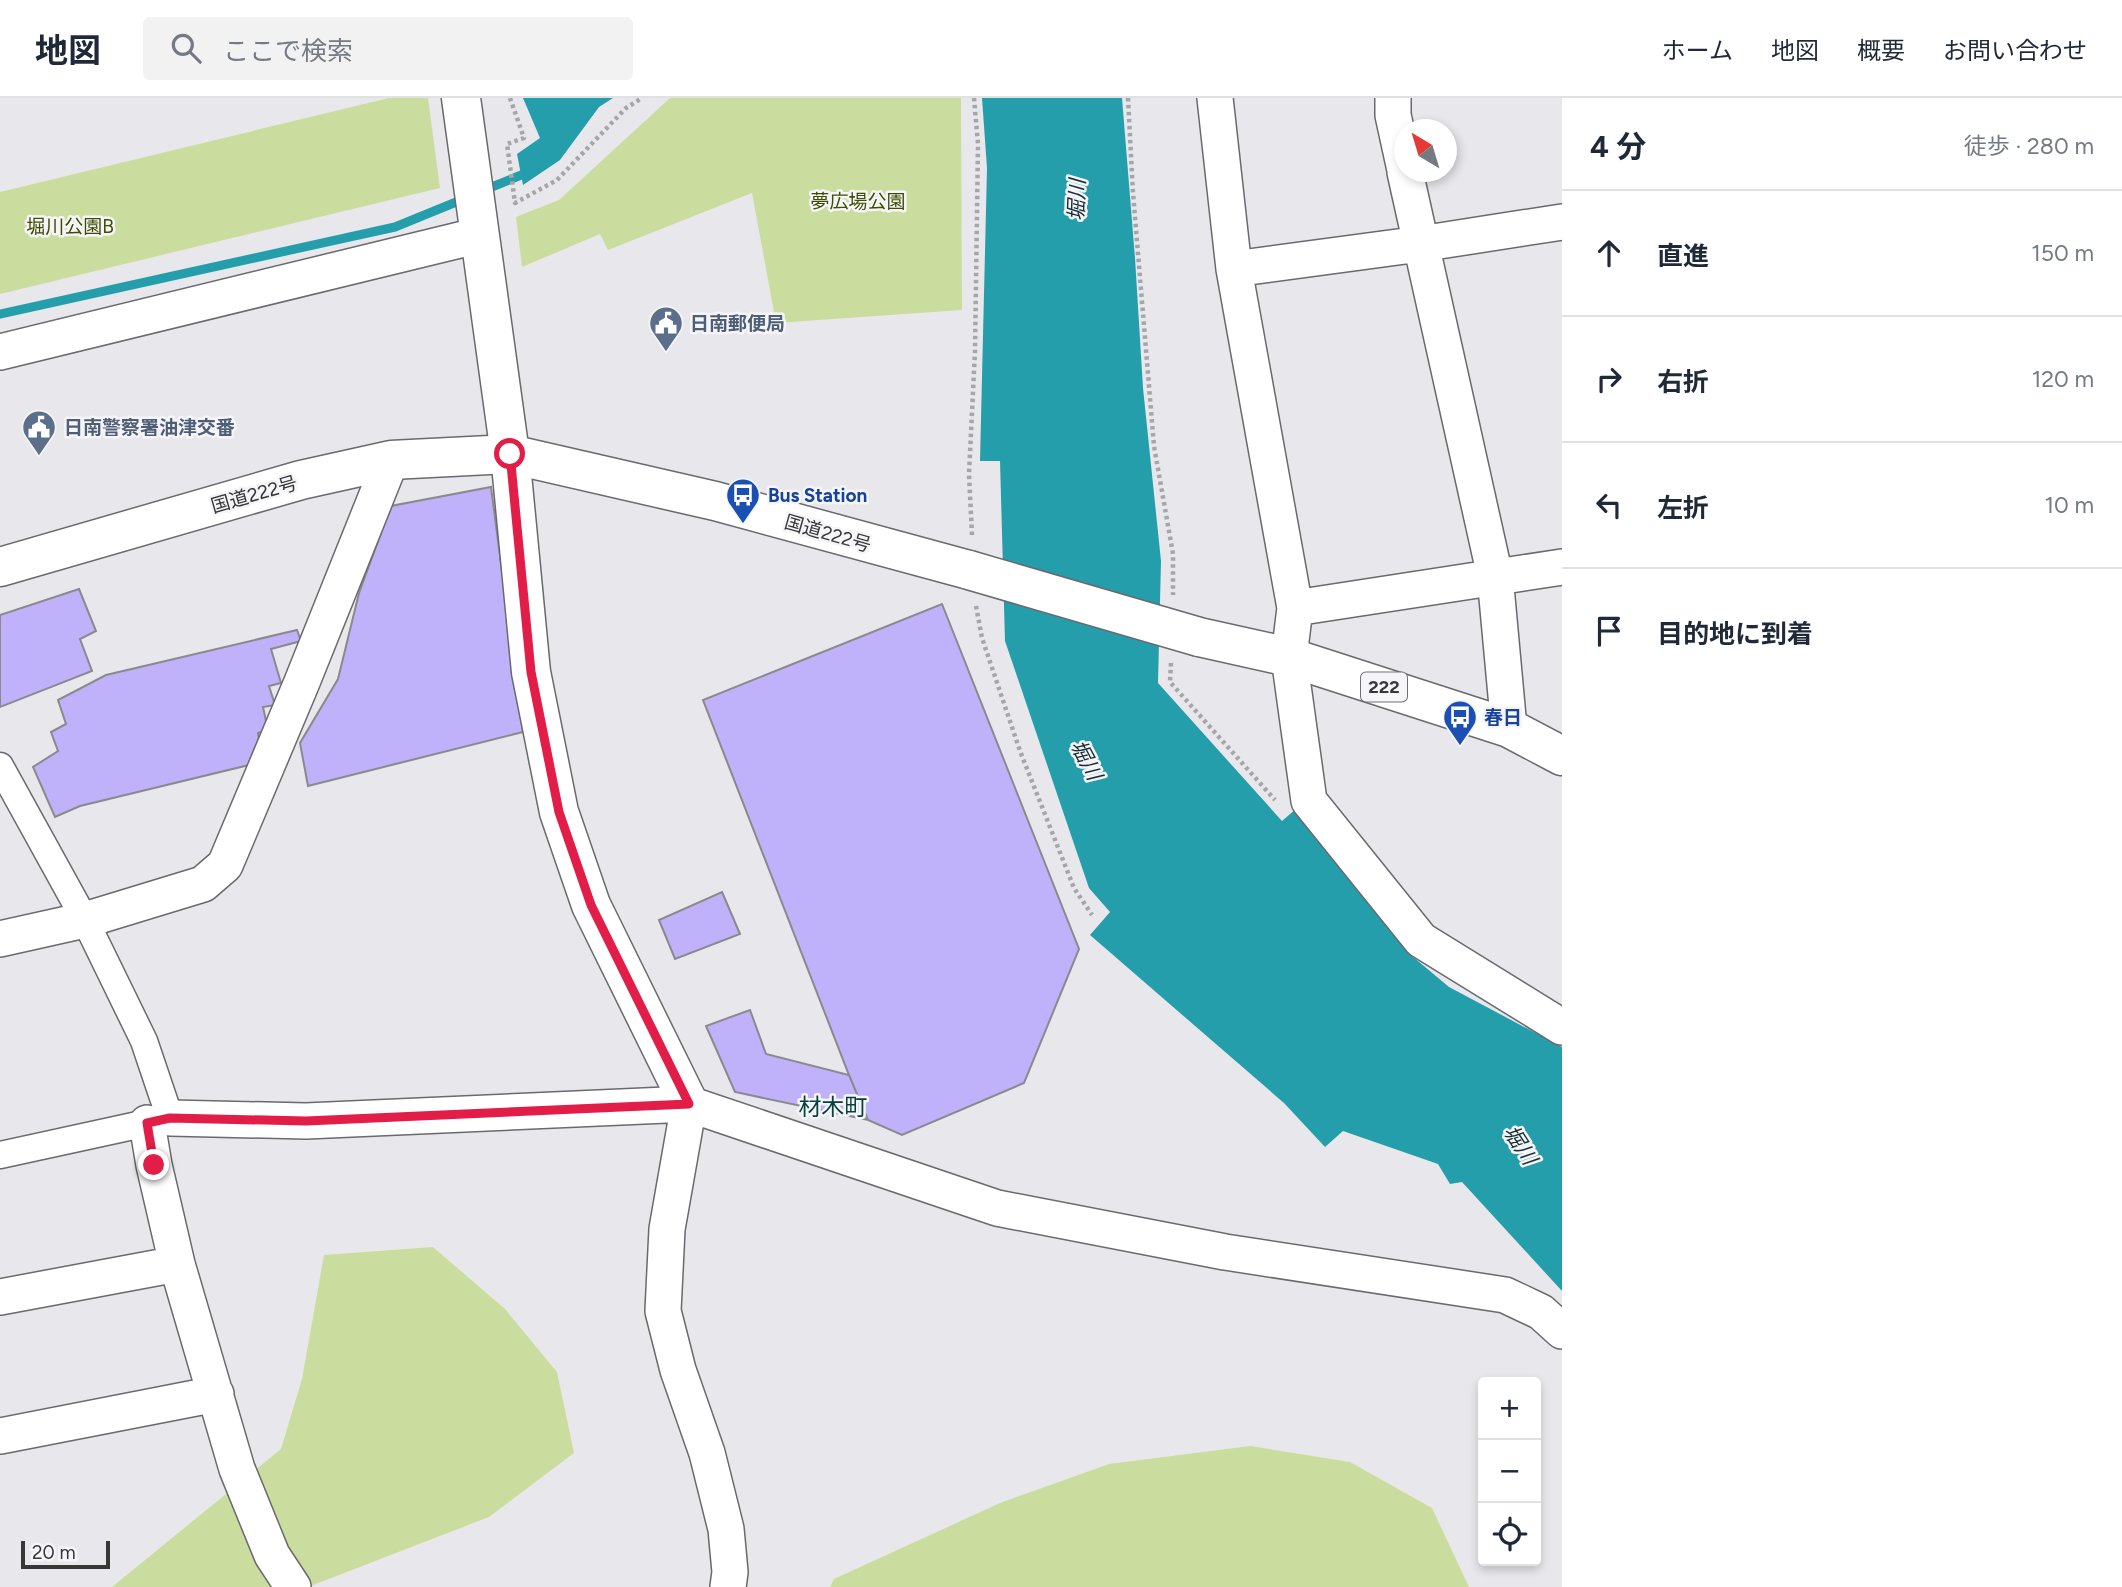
<!DOCTYPE html>
<html lang="ja">
<head>
<meta charset="utf-8">
<style>
  :root { --surface:#fff; --page:#f2f2f3; --text:#1f2937; --muted:#747a83; --line:#e0e1e3 }
  body { margin:0; font-family:Figtree,"Noto Sans JP",sans-serif; background:var(--page); color:var(--text) }
  .controls { position:absolute; right:21px; bottom:21px; display:grid; overflow:hidden; border-radius:7px; box-shadow:0 4px 10px #0003 }
  .controls button { width:63px; height:63px; display:grid; place-items:center; padding:0; border:0; border-bottom:2px solid var(--line); background:var(--surface); color:var(--text); font:35px sans-serif }
  .compass { position:absolute; left:1394px; top:21px; width:63px; height:63px; border-radius:50%; background:var(--surface); box-shadow:0 4px 10px #0003; rotate:322deg }
  .scale { position:absolute; left:21px; bottom:18px; width:89px; box-sizing:border-box; padding-left:7px; border:4px solid #373738; border-top:0; font-size:19px; line-height:24px; white-space:nowrap; color:#373738; -webkit-text-stroke:5px #f5f5f9; paint-order:stroke }
  .stop { position:absolute; width:21px; height:21px; margin:-16px; border:5px solid #e11d48; border-radius:50%; background:#fff }
  .stop.end { background:#e11d48; border-color:#fff; box-shadow:0 2px 7px #0008 }
  .list { margin:0; padding:0; list-style:none }
  h2 { display:flex; justify-content:space-between; align-items:center; height:91px; margin:0; padding:0 28px; font-size:30px }
  h2 small { font-size:23px; font-weight:400; color:var(--muted) }
  .list li { display:grid; grid-template-columns:46px 1fr auto; gap:21px; align-items:center; box-sizing:border-box; height:126px; padding:0 28px; border-top:2px solid var(--line) }
  .list b { display:block; font-size:26px; white-space:nowrap }
  .list em { font-size:23px; font-style:normal; color:var(--muted) }
  .icon { flex:none; width:38px; height:38px; fill:none; stroke:currentColor; stroke-width:2; stroke-linecap:round; stroke-linejoin:round }
  .map { position:relative; flex:none; width:1562px; height:1489px; overflow:hidden }
  header { display:flex; align-items:center; gap:42px; box-sizing:border-box; height:98px; padding:0 35px; background:var(--surface); border-bottom:2px solid var(--line) }
  header strong { font-size:33px }
  nav { display:flex; gap:38px; margin-inline-start:auto; font-size:24px }
  .search { width:490px; height:63px; background:var(--page); display:flex; align-items:center; gap:18px; box-sizing:border-box; padding:0 24px; border-radius:7px; color:var(--muted); font-size:26px }
  main { display:flex }
  aside { flex:1; background:var(--surface) }
  .map>svg:first-child { display:block }
</style>
</head>
<body>
<header>
<strong>地図</strong>
<div class="search"><svg class="icon" aria-label="search" viewBox="0 0 24 24"><circle cx="10" cy="10" r="6"/><path d="M15 15l6 6"/></svg>ここで検索</div>
<nav><a>ホーム</a><a>地図</a><a>概要</a><a>お問い合わせ</a></nav>
</header>
<main>
<div class="map">
<svg width="1562" height="1489" viewBox="0 0 1562 1489">
  <rect width="100%" height="100%" fill="#e8e7ec"/>
  <path fill="#cbdd9e" d="M389,0H428L440,90L0,196V94Z
    M670,0H961L962,212L776,225L752,95L608,152L600,136L522,169L516,119L559,102Z
    M433,1149L505,1211L557,1274L574,1355L489,1419L308,1489H112L281,1351L302,1281L324,1157Z
    M1250,1348L1350,1364L1432,1410L1469,1489H830L834,1481L1000,1405L1109,1366Z"/>
  <path fill="#259eac" d="M523,0H613L599,9L560,62L523,87L517,56L540,40Z
    M982,0H1122L1135,160L1143,290L1161,463L1158,585L1282,723L1297,710L1412,858L1449,889L1562,949V1193L1462,1084L1450,1086L1438,1066L1343,1033L1325,1049L1284,1005L1090,837L1110,814L1089,790L1005,543L1000,363H980L987,70Z"/>
  <g fill="none" stroke-linecap="round" stroke-linejoin="round">
    <path stroke="#259eac" stroke-width="9" d="M482,93L531,73
      M0,216L395,129L466,100"/>
  </g>
  <path fill="#c0b2fa" stroke="#8a898d" stroke-width="2" d="M491,389L523,634L308,688L300,645L338,581L359,495L391,408Z
    M79,491L96,533L80,541L92,573L0,609V517Z
    M942,506L1079,851L1024,985L902,1037L868,1022L849,977L703,602Z
    M297,532L301,543L271,551L281,585L269,588L275,607L263,609L268,632L258,635L261,656L253,666L80,708L55,719L33,669L58,653L51,634L66,626L58,602L106,577Z
    M722,794L740,836L675,861L659,822Z
    M750,912L766,956L849,977L868,1022L735,994L706,928Z"/>
  <g fill="none" stroke-linecap="round" stroke-linejoin="round">
    <g stroke="#6a696d" stroke-width="29">
      <path id="pedestrian" d="M0,668L85,822L144,943L170,1020L0,1057"/>
    </g>
    <g stroke="#6a696d" stroke-width="38">
      <path id="minor" d="M1215,0L1234,171L1295,510L1289,559L1309,703L1421,842L1562,929
        M1393,0V17L1405,72
        M1405,74L1495,478L1509,630
        M1234,171L1420,146L1562,124
        M0,254L480,137
        M1295,510L1562,469
        M0,841L85,822L203,786L225,767L302,584L391,362
        M689,1006L667,1131L663,1213L678,1272L707,1355L726,1431L730,1474L728,1489
        M170,1020L306,1023L689,1006L997,1110L1225,1154L1505,1197L1541,1214L1562,1233
        M147,1025L154,1067L177,1166L237,1371L272,1457L293,1489
        M0,1199L177,1166
        M0,1338L216,1296"/>
    </g>
    <g stroke="#6a696d" stroke-width="41">
      <path id="tertiary" d="M461,0L510,356L531,574L559,714L591,807L689,1006"/>
    </g>
    <g stroke="#6a696d" stroke-width="41">
      <path id="trunk" d="M0,469L301,382L391,362L510,356L715,403L969,472
        M1199,539L1289,559L1509,630L1562,658"/>
    </g>
    <path stroke="#a6a6a9" stroke-width="4.5" stroke-dasharray="3.5 3.5" stroke-linecap="butt" d="M510,0L524,40L507,46L515,105L557,82L626,10L642,0
      M1128,0L1133,95L1154,348L1173,456V497
      M972,437L969,376L975,253L978,46L974,0
      M976,508L982,540L1020,653L1074,790L1092,817
      M1171,565L1170,584L1275,702"/>
    <use href="#pedestrian" stroke="#fff" stroke-width="26"/>
    <use href="#minor" stroke="#fff" stroke-width="35"/>
    <use href="#tertiary" stroke="#fff" stroke-width="38"/>
    <use href="#trunk" stroke="#fff" stroke-width="38"/>
    <g stroke="#6a696d" stroke-width="41" stroke-linecap="butt">
      <path id="trunk-bridge" d="M969,472L1199,539"/>
    </g>
    <use href="#trunk-bridge" stroke="#fff" stroke-width="38"/>
  </g>
  <g fill="none" stroke-linecap="round" stroke-linejoin="round">
    <path stroke="#e11d48" stroke-width="9" d="M154,1067L147,1025L170,1020L306,1023L689,1006L591,807L559,714L531,574L510,356"/>
  </g>
  <defs>
    <g id="civic-pin" transform="scale(1.75)"><path d="M0 17L-7.5 6A9.5 9.5 0 1 1 7.5 6Z" fill="#5c6f8a" stroke="#f5f5f9"/><path d="M-.6-6.5H3V-4.5H.6V-3L4-1V1h2V6H-6V1h2V-1L-.6-3ZM-1.2 2.5V6h2.4V2.5Z" fill="#fff"/></g>
    <g id="bus-pin" transform="scale(1.75)"><path d="M0 17L-7.5 6A9.5 9.5 0 1 1 7.5 6Z" fill="#1a4fb4" stroke="#f5f5f9"/><path d="M-5-6H5V4H4V6H2V4H-2V6H-4V4H-5ZM-3.5-4V0h7V-4ZM-3.5 1.2v1.5H-2V1.2ZM2 1.2v1.5H3.5V1.2Z" fill="#fff"/></g>
  </defs>
  <g fill-rule="evenodd">
    <use href="#civic-pin" x="666" y="225"/>
    <use href="#civic-pin" x="39" y="329"/>
    <use href="#bus-pin" x="743" y="397"/>
    <use href="#bus-pin" x="1460" y="619"/>
  </g>
  <g text-anchor="middle" stroke-width="5" stroke-linejoin="round" paint-order="stroke">
    <rect fill="#f5f5f9" stroke="#707072" stroke-width="2" x="1361" y="574.5" width="46" height="29" rx="5"/>
    <g font-size="18" font-weight="bold" fill="#373738">
      <text x="1384" y="595">222</text>
    </g>
    <g font-size="19" fill="#3f4d00" stroke="#f5f5f9">
      <text x="858" y="110">夢広場公園</text>
      <text x="70" y="135">堀川公園B</text>
    </g>
    <g font-size="19" font-weight="bold" fill="#4e5e75" stroke="#f5f5f9" text-anchor="start">
      <text x="690" y="232">日南郵便局</text>
      <text x="64" y="336">日南警察署油津交番</text>
    </g>
    <g font-size="19" fill="#373738" stroke="#f5f5f9">
      <text transform="translate(254 396) rotate(-16)" y="7">国道222号</text>
      <text transform="translate(828 435) rotate(16)" y="7">国道222号</text>
    </g>
    <g font-size="19" font-weight="bold" fill="#164399" stroke="#f5f5f9" text-anchor="start">
      <text x="768" y="404">Bus Station</text>
      <text x="1484" y="626">春日</text>
    </g>
    <g font-size="21" font-style="italic" fill="#173033" stroke="#f5f5f9">
      <text transform="translate(1077 102) rotate(-88)" y="7">堀川</text>
      <text transform="translate(1086 662) rotate(62)" y="7">堀川</text>
      <text transform="translate(1520 1047) rotate(57)" y="7">堀川</text>
    </g>
    <g font-size="23" fill="#04423a" stroke="#f5f5f9">
      <text x="833" y="1017">材木町</text>
    </g>
  </g>
</svg>
<div class="controls">
<button>+</button>
<button>−</button>
<button><svg class="icon" aria-label="locate" viewBox="0 0 24 24"><circle cx="12" cy="12" r="6"/><path d="M12 2v4M12 18v4M2 12h4M18 12h4"/></svg></button>
</div>
<svg class="compass" viewBox="-18 -18 36 36"><path d="M0-13l5 13h-10z" fill="#e53935"/><path d="M0 13l5-13h-10z" fill="#747a83"/></svg>
<div class="scale">20 m</div>
<div class="stop" style="left:510px;top:356px"></div>
<div class="stop end" style="left:154px;top:1067px"></div>
</div>
<aside>
<h2>4 分<small>徒歩 · 280 m</small></h2>
<ul class="list">
<li><svg class="icon" aria-label="ahead" viewBox="0 0 24 24"><path d="M12 20V5M6 11l6-6 6 6"/></svg><div><b>直進</b></div><em>150 m</em></li>
<li><svg class="icon" aria-label="right" viewBox="0 0 24 24"><path d="M7 20v-9h11M14 6l5 5-5 5"/></svg><div><b>右折</b></div><em>120 m</em></li>
<li><svg class="icon" aria-label="left" viewBox="0 0 24 24"><path d="M17 20v-9H6M10 6l-5 5 5 5"/></svg><div><b>左折</b></div><em>10 m</em></li>
<li><svg class="icon" aria-label="arrive" viewBox="0 0 24 24"><path d="M6 21V4h12l-3 4 3 4H6"/></svg><div><b>目的地に到着</b></div></li>
</ul>
</aside>
</main>
</body>
</html>
